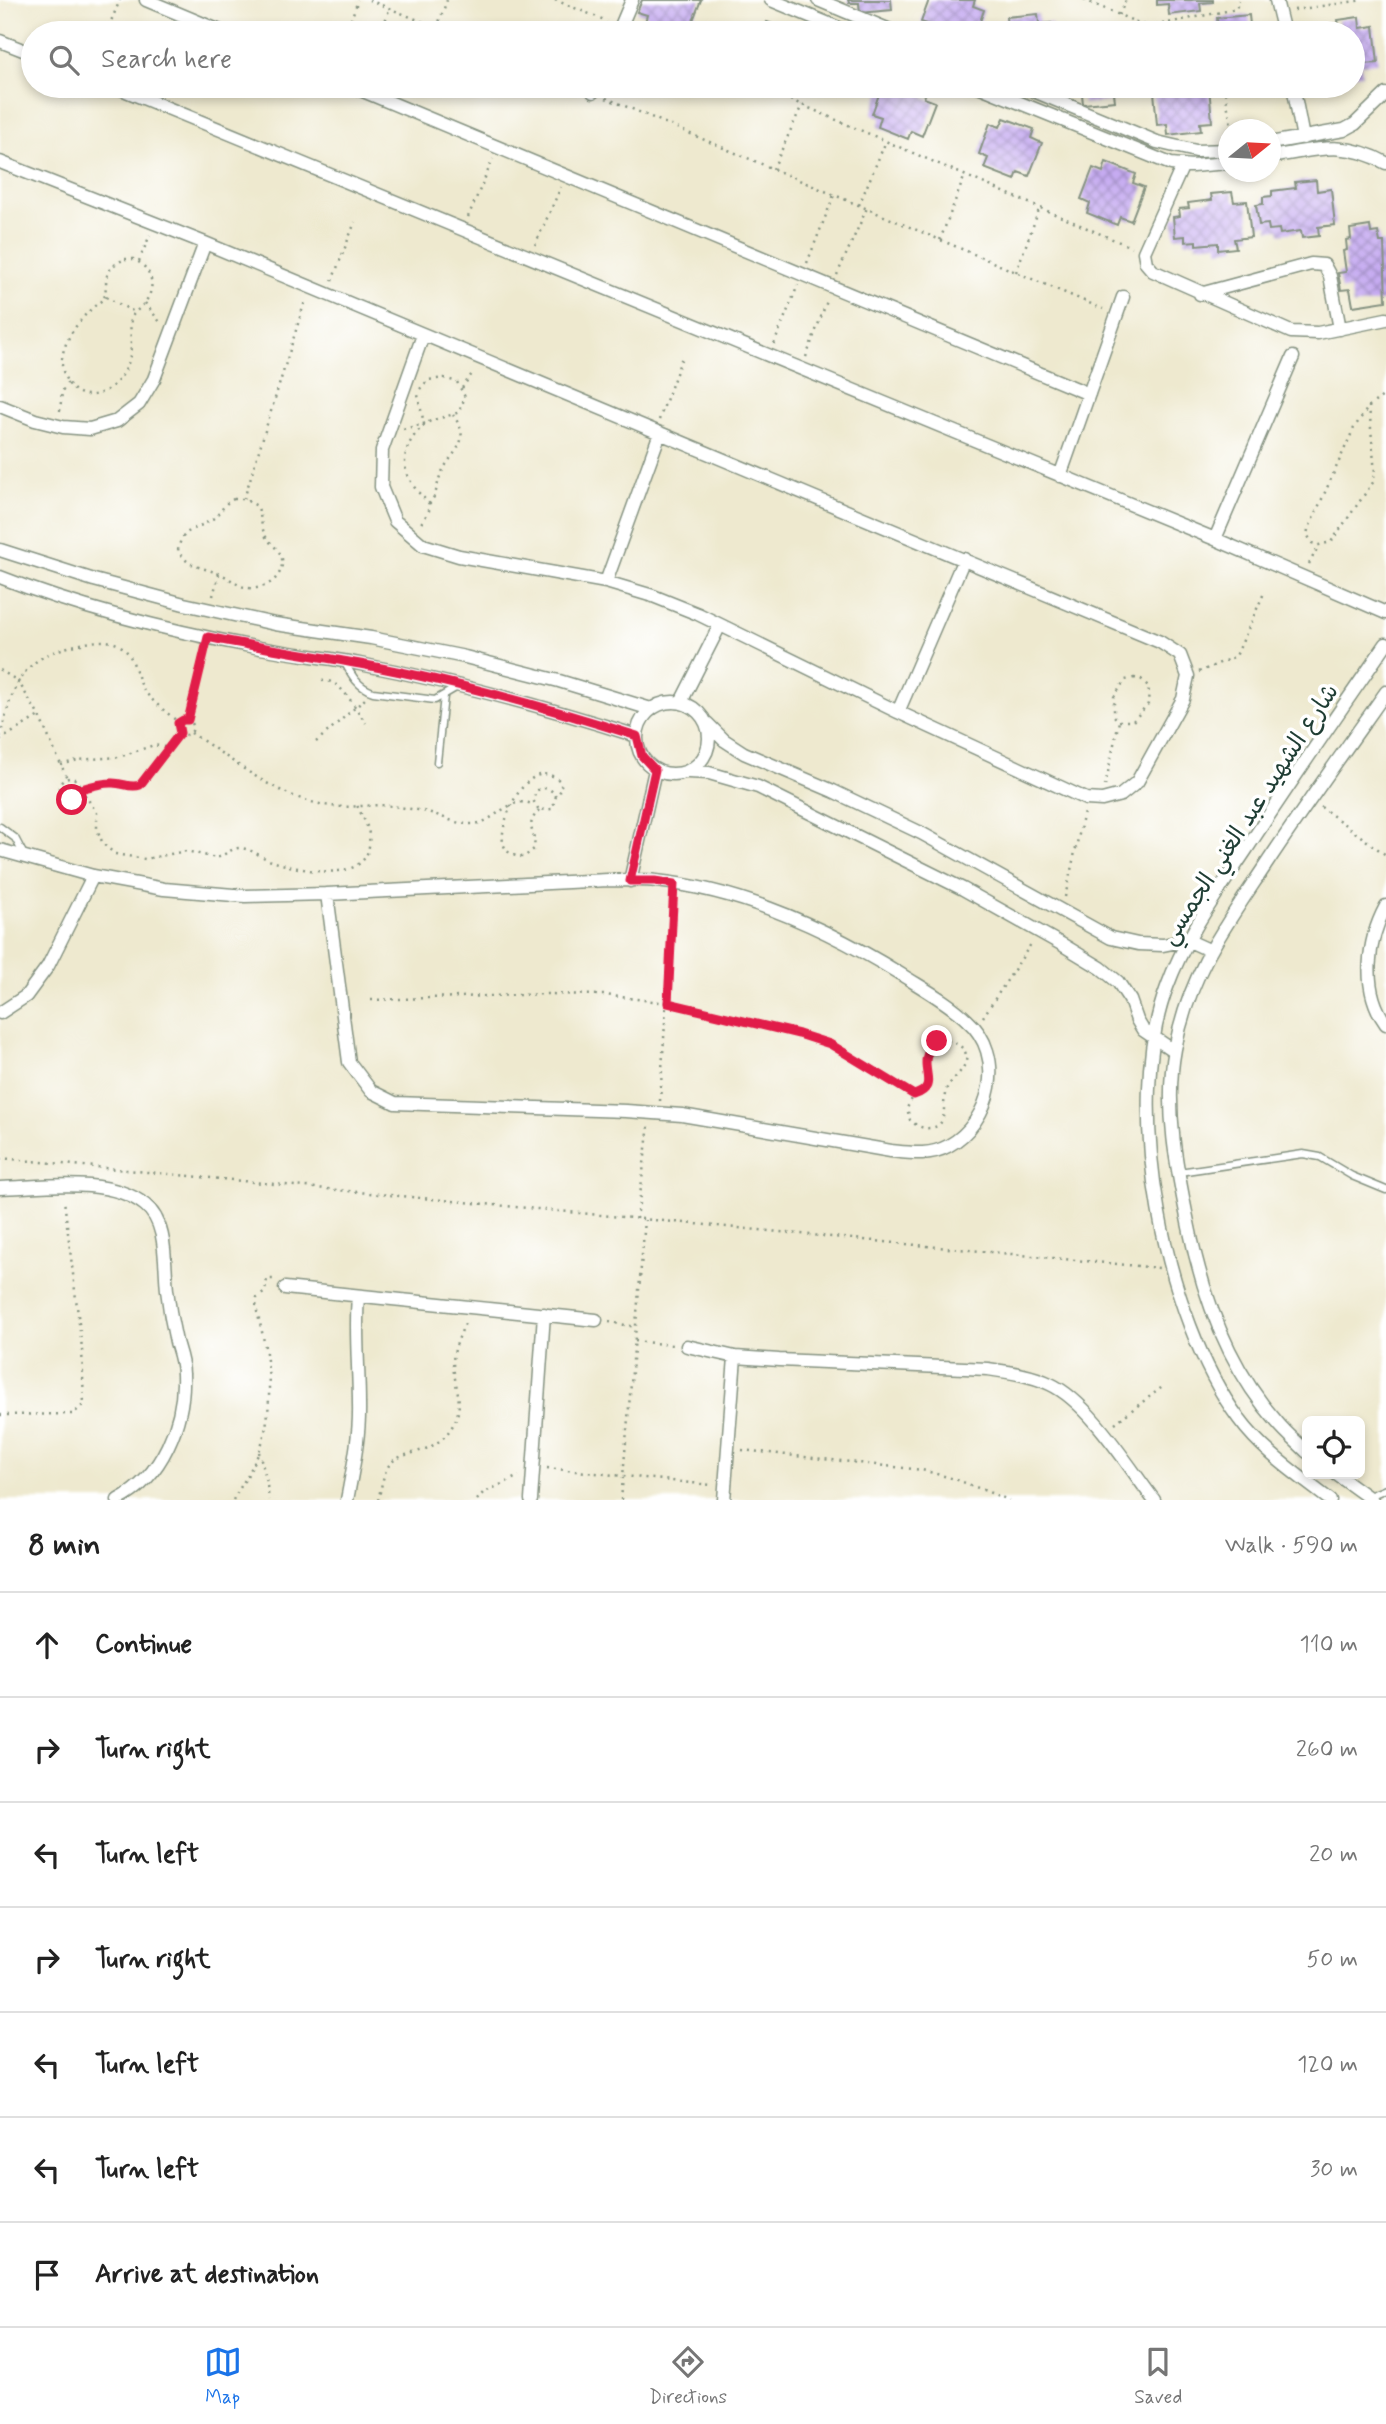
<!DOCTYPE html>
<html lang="en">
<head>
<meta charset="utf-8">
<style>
  :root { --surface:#fff; --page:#f6f6f6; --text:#222; --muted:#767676; --line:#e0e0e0; --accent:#1a73e8 }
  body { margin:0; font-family:Mynerve,"Playpen Sans Arabic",sans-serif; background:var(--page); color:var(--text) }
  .controls { position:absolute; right:21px; bottom:21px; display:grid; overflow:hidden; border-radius:10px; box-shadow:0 4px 10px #0003 }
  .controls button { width:63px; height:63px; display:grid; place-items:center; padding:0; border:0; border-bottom:2px solid var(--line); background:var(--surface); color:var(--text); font:35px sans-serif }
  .compass { position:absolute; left:1218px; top:119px; width:63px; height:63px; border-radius:50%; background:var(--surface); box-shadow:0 4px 10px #0003; rotate:72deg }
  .stop { position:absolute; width:21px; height:21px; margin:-16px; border:5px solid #e11d48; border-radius:50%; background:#fff }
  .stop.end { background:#e11d48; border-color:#fff; box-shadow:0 2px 7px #0008 }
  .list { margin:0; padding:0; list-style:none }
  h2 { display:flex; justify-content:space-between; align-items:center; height:91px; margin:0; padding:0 28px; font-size:30px }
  h2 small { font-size:23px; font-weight:400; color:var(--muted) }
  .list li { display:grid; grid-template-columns:46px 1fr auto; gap:21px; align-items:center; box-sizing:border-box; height:105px; padding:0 28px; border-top:2px solid var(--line) }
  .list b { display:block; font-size:26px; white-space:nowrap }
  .list em { font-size:23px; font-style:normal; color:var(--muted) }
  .icon { flex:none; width:38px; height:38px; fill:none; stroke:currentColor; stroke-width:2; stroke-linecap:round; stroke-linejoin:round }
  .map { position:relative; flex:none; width:1386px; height:1500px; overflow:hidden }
  .search { position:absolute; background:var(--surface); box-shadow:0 4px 10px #0003; left:21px; right:21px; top:21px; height:77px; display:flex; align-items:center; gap:18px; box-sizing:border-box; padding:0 24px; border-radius:38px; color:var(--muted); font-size:26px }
  .sheet { height:826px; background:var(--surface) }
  nav { display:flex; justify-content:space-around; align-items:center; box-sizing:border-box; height:98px; border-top:2px solid var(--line); background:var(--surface); font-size:19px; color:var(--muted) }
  nav a { display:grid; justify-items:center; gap:4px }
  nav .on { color:var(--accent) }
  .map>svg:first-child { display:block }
</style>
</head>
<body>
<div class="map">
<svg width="1386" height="1500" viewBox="0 0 1386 1500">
  <defs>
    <pattern id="building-cross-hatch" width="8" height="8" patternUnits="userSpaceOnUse" patternTransform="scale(1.75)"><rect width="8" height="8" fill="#c6abf1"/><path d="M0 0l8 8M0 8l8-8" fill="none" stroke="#a08cc4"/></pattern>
  </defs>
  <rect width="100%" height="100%" fill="#fff"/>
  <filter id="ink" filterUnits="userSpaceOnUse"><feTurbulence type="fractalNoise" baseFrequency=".0143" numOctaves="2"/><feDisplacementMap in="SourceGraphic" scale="14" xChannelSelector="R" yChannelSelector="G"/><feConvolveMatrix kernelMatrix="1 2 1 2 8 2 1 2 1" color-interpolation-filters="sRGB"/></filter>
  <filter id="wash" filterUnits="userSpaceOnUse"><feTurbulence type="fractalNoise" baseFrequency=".00686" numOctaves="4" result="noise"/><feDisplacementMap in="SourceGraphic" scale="28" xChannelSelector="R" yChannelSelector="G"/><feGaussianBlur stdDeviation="1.57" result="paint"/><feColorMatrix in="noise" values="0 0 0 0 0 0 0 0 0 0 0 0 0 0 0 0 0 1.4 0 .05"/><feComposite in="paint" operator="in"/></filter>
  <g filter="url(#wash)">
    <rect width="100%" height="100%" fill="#eee9cf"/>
    <g id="blocks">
      <path fill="url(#building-cross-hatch)" d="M642,0H701L688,33L677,29L676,33H664L644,26L647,15L637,12Z
        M848,0H891L892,10L860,13L859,3H849Z
        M929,0H975L973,6L984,10L976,33H928L930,25L921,22Z
        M1157,0H1213V2L1200,3L1201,11L1169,15L1168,4L1157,5Z
        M1038,14L1039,24L1051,23L1052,33H996V28L1007,27L1006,17Z
        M1249,15L1250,25L1262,24L1263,33H1208V30L1218,28L1217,18Z
        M1359,17L1360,28L1374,26L1378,63L1361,64L1362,74L1353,75V33H1315V29L1339,26L1338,20Z
        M767,22L797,33H751L753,27L763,31Z
        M882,86H920L927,88L924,98L935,102L922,136L911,131L908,139L878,127L881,117L872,114Z
        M1071,86H1126V91L1114,93L1115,101L1083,104L1082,94L1071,95Z
        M1164,86H1209L1212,122L1200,123L1201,131L1168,135L1167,124L1157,125L1154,92L1164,91Z
        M1004,118L1034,129L1031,138L1042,143L1029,176L1018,172L1015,180L984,168L988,158L979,154L990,123L1000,127Z
        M1106,162L1136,174L1133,183L1144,187L1131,221L1120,217L1117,225L1087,213L1090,203L1081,199L1093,168L1103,172Z
        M1316,180L1317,191L1331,189L1335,225L1318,227L1319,236L1302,238L1301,231L1280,234L1279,229L1269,230L1268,224L1259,225L1256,205L1263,204V197L1272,196V191L1296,188L1295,182Z
        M1232,192L1234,202L1247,201L1251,237L1234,239L1236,248L1218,250V243L1196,245V241L1185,242V236L1175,237L1173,217L1180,216L1179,209L1189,208L1188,203L1212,200L1211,194Z
        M1370,226L1371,233L1378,232L1380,242H1384L1386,301L1353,306L1350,289L1341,290L1338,273L1346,272L1343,251L1347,250L1346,240L1351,239L1350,229Z"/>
    </g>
  </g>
  <g filter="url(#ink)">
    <use href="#blocks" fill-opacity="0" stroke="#869382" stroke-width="2"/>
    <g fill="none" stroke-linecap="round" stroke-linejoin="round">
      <g stroke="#869382" stroke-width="9">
        <path id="lane" d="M857,86L864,88L871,86
          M345,663C352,676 358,687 373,692L435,700L459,686
          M437,762L444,696
          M0,827L15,838L25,857
          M1179,1172L1303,1154L1320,1157L1352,1176L1386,1190
          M1369,1496L1386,1489"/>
      </g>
      <g stroke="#869382" stroke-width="15">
        <path id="street" d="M146,0L225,33
          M771,0L851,33
          M818,0L897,33
          M1276,0L1284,33
          M618,33L632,0
          M0,41L33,54
          M114,86L1215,539L1386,613
          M351,86L1089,394
          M978,86L1171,164L1192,166L1228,163
          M1022,86L1157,142L1196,151L1228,150
          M1293,86L1303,138
          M593,92L596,86
          M1270,143L1344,130L1355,124L1386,94
          M1270,157C1315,150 1344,139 1386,163
          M0,162L205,243L1160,642L1180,655L1188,676L1183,699L1137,782L1121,795L1102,800L1086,799L898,712L698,614L653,596L606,582L459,556L423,545L395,521L381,487L382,450L423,335
          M1183,165L1144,252L1146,263L1153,271L1291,332L1318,333L1386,319
          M1200,294L1311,264L1324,265L1330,276L1340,329
          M0,406L35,420L63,427L90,429L117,421L139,404L154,379L205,243
          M1060,476L1123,297
          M1215,539L1293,357
          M0,550L94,580L184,604L275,624L371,638L465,657L559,681L651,709
          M0,577C81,609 170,631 255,647C290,654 326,657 360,664C454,682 546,707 637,736
          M606,582L660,433
          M637 738a36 36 0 1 1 72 0a36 36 0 1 1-72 0Z
          M681,702L720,625
          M898,712L964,559
          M707,723L724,740L744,753L833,791L921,833L1111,938L1138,944L1163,945L1187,940L1209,950
          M688,772L709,773L758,787L963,889L1063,945L1101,968L1118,982L1130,1000L1137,1020L1143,1030L1174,1051
          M0,850L93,876L164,889L245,896L327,894L608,880C624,881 640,879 656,881C743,890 828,929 902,975C924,989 948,1002 967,1020C1007,1055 992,1122 948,1146C930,1156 911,1153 891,1151L682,1115L626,1111L395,1103L371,1091L349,1062L327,894
          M630,881L655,770
          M1386,906C1367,941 1361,990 1386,1024
          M0,1013L26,996L48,966L93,876
          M0,1188C43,1187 109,1176 145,1205C168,1223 164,1263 167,1290C169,1308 172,1325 176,1342C179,1352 183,1363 183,1374C185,1421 162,1478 118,1500
          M285,1288L596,1320
          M687,1346L735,1357L779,1360L988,1369C1009,1372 1031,1375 1050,1384C1089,1402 1128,1466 1154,1500
          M1307,1452C1297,1442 1286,1433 1277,1422C1229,1368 1203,1297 1189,1227C1177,1170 1164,1107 1175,1049C1189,974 1224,928 1265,866C1304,807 1345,750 1386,692
          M1336,1474L1372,1500
          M347,1500C353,1468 360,1436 359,1404C359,1367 355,1332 358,1296
          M531,1500L544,1314
          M724,1500L735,1357
          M1330,1500C1298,1475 1263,1452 1239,1419C1165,1319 1122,1106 1167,987C1185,937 1216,895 1246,850C1291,781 1339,712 1386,644"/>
      </g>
      <path stroke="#869382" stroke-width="2.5" stroke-dasharray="2 5" stroke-linecap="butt" d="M369,0L450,33
        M555,0L607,21
        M1084,0L1148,27L1236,9L1239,0
        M1294,10L1363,0
        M1119,15L1126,0
        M437,28L447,0
        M106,33L120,0
        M346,33L358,0
        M381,33L389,10
        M758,86L1131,247
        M1224,86L1232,130
        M606,98L1103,309
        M773,169L802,105
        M859,205L886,141
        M468,217L493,159
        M940,240L965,175
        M535,245L561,187
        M125,259H133C151,267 157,285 146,301C141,308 135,311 131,318C129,335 134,350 127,366C114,398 73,409 63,371C56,345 84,312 104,299C109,279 100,270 125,259Z
        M139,261L150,235
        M807,263L834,195
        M1016,272L1040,207
        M837,275L867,208
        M332,281L355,222
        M106,297L134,312
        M145,303L160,322
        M774,344L798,285
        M806,357L827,301
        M462,388L474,371
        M420,389L428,380L444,378L457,382L465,397L459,412C449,417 431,418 423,426C404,444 398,465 415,488C419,494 425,498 429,504V511L420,525
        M1369,406L1375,473L1374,481L1331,542L1319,545L1312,543L1307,534L1308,530L1354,428L1369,406L1386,394
        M60,411L62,392L68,381
        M659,420L682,357
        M403,429L424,424L418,395
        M234,499H244L257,506C262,516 260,526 266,537C272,546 284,552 282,564C281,581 260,592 244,587C236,585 229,577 220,574C203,567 189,568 178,551C181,527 198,530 214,518C223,511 223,503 234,499Z
        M244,499L305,301
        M429,504C438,494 436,485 441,474C451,451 474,443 453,415
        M1309,564L1319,545
        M213,596L219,574
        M0,670L18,681L39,716L67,778
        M1199,672L1236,656L1264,593
        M1134,678L1141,679L1149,687L1148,704L1133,721H1119L1114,716V697L1125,680Z
        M322,681C340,677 356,710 366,723
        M177 727a8 8 0 1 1 16 0a8 8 0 1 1-16 0Z
        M188,720L205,650
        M180,733L140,785L132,788L110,783L81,789L97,813V829L103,844L115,854L145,859L186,851L216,858C225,856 230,848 240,848C253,849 263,859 275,862C303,871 375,887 369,835C368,824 361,815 357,805
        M191,733C234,760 273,796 325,805C350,810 374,802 399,807C410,809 421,810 431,813C444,817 457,825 472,824C495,824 509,793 534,805
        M0,737C14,682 21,656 81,644C95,641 110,638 122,647C135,657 136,677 144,690C153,703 167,712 179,723
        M0,740L39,716
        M316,742L365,699
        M61,765L78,760L119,757L154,745L170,748
        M59 789a11 11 0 1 1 22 0a11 11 0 1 1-22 0Z
        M1105,786L1119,721
        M1321,807L1386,855
        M539,810C523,828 537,830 534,849L524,857C514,857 506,853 503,843C499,821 528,753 560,781L562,789L556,796L552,809L539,810L533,800L536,791C544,786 551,788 556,796
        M1065,897L1084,812
        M371,1000L547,994L604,995L668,1003L799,1034L830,1043L914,1095
        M983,1017L1031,944
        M941,1040C955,1040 973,1050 964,1066C960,1074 951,1080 947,1088C940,1102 951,1126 930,1128C922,1129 915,1125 910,1120L907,1108L914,1095C946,1084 907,1060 941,1040Z
        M660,1101L673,898
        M0,1158L1159,1268
        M637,1219L649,1125
        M609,1322L636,1327
        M635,1341L673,1345
        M0,1415L73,1414L84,1404L82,1348L64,1200
        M1115,1423L1165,1385
        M742,1450L922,1470L955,1479L1009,1500
        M259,1452L266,1478L269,1500
        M547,1468L711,1485
        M233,1500C242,1484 252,1469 259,1452C276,1406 269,1354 256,1308L257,1298L265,1292L267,1279H275
        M378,1500C381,1490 383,1472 390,1464C402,1449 434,1458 453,1425C466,1403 453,1384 453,1361C454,1347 461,1333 466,1320
        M477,1500L483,1493L519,1476
        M621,1500L645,1220"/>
      <use href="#lane" stroke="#fff" stroke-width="6"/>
      <use href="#street" stroke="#fff" stroke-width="12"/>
    </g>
  </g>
  <g fill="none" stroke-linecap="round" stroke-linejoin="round" filter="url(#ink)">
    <path stroke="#e11d48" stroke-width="9" d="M72,800L77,798L81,789C91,786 101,783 111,783C122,782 130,789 140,785L180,733L178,723L183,720H188L208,637C258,648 309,654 360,664C454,681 546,707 637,736L642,756L655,770L630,881H655L674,884L668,1003L799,1034L830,1044L914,1095C945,1085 910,1065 937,1041"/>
  </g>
  <g text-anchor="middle" stroke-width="7" stroke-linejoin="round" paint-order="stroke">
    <g font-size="24" fill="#1f3d34" stroke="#fff">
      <text transform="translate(1249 814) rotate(-57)" y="8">شارع الشهيد عبد الغني الجمسي</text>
    </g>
  </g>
</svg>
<div class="controls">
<button><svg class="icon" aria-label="locate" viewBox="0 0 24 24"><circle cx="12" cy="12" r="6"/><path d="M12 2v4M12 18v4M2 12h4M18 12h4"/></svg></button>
</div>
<svg class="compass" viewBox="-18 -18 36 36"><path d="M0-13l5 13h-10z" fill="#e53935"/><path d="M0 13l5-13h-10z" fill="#767676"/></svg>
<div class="stop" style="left:72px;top:800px"></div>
<div class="stop end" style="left:937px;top:1041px"></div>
<div class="search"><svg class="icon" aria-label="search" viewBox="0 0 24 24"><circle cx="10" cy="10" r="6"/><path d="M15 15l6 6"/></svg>Search here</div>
</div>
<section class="sheet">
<h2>8 min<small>Walk · 590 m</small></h2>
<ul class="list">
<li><svg class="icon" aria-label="ahead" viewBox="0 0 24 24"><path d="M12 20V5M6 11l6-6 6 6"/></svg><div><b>Continue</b></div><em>110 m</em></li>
<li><svg class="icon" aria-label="right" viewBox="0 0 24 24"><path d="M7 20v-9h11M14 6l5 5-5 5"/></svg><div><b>Turn right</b></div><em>260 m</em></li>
<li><svg class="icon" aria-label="left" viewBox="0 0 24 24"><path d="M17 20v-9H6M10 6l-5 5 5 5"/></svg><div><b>Turn left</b></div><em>20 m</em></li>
<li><svg class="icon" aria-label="right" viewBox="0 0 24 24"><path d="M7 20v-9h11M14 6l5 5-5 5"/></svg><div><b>Turn right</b></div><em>50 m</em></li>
<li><svg class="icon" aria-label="left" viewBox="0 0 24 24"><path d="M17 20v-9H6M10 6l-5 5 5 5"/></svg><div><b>Turn left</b></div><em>120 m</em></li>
<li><svg class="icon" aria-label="left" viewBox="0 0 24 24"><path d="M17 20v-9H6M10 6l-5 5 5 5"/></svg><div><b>Turn left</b></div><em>30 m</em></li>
<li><svg class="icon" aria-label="arrive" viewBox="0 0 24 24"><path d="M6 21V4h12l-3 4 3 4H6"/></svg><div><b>Arrive at destination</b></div></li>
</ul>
</section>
<nav>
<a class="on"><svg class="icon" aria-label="map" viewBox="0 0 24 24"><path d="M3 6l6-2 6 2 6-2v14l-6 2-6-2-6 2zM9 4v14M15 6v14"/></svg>Map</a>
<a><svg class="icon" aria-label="directions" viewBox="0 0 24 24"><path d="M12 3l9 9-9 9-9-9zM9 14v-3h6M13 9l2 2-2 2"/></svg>Directions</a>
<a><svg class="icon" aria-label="saved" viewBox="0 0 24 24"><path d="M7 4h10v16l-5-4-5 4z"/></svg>Saved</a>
</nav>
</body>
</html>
